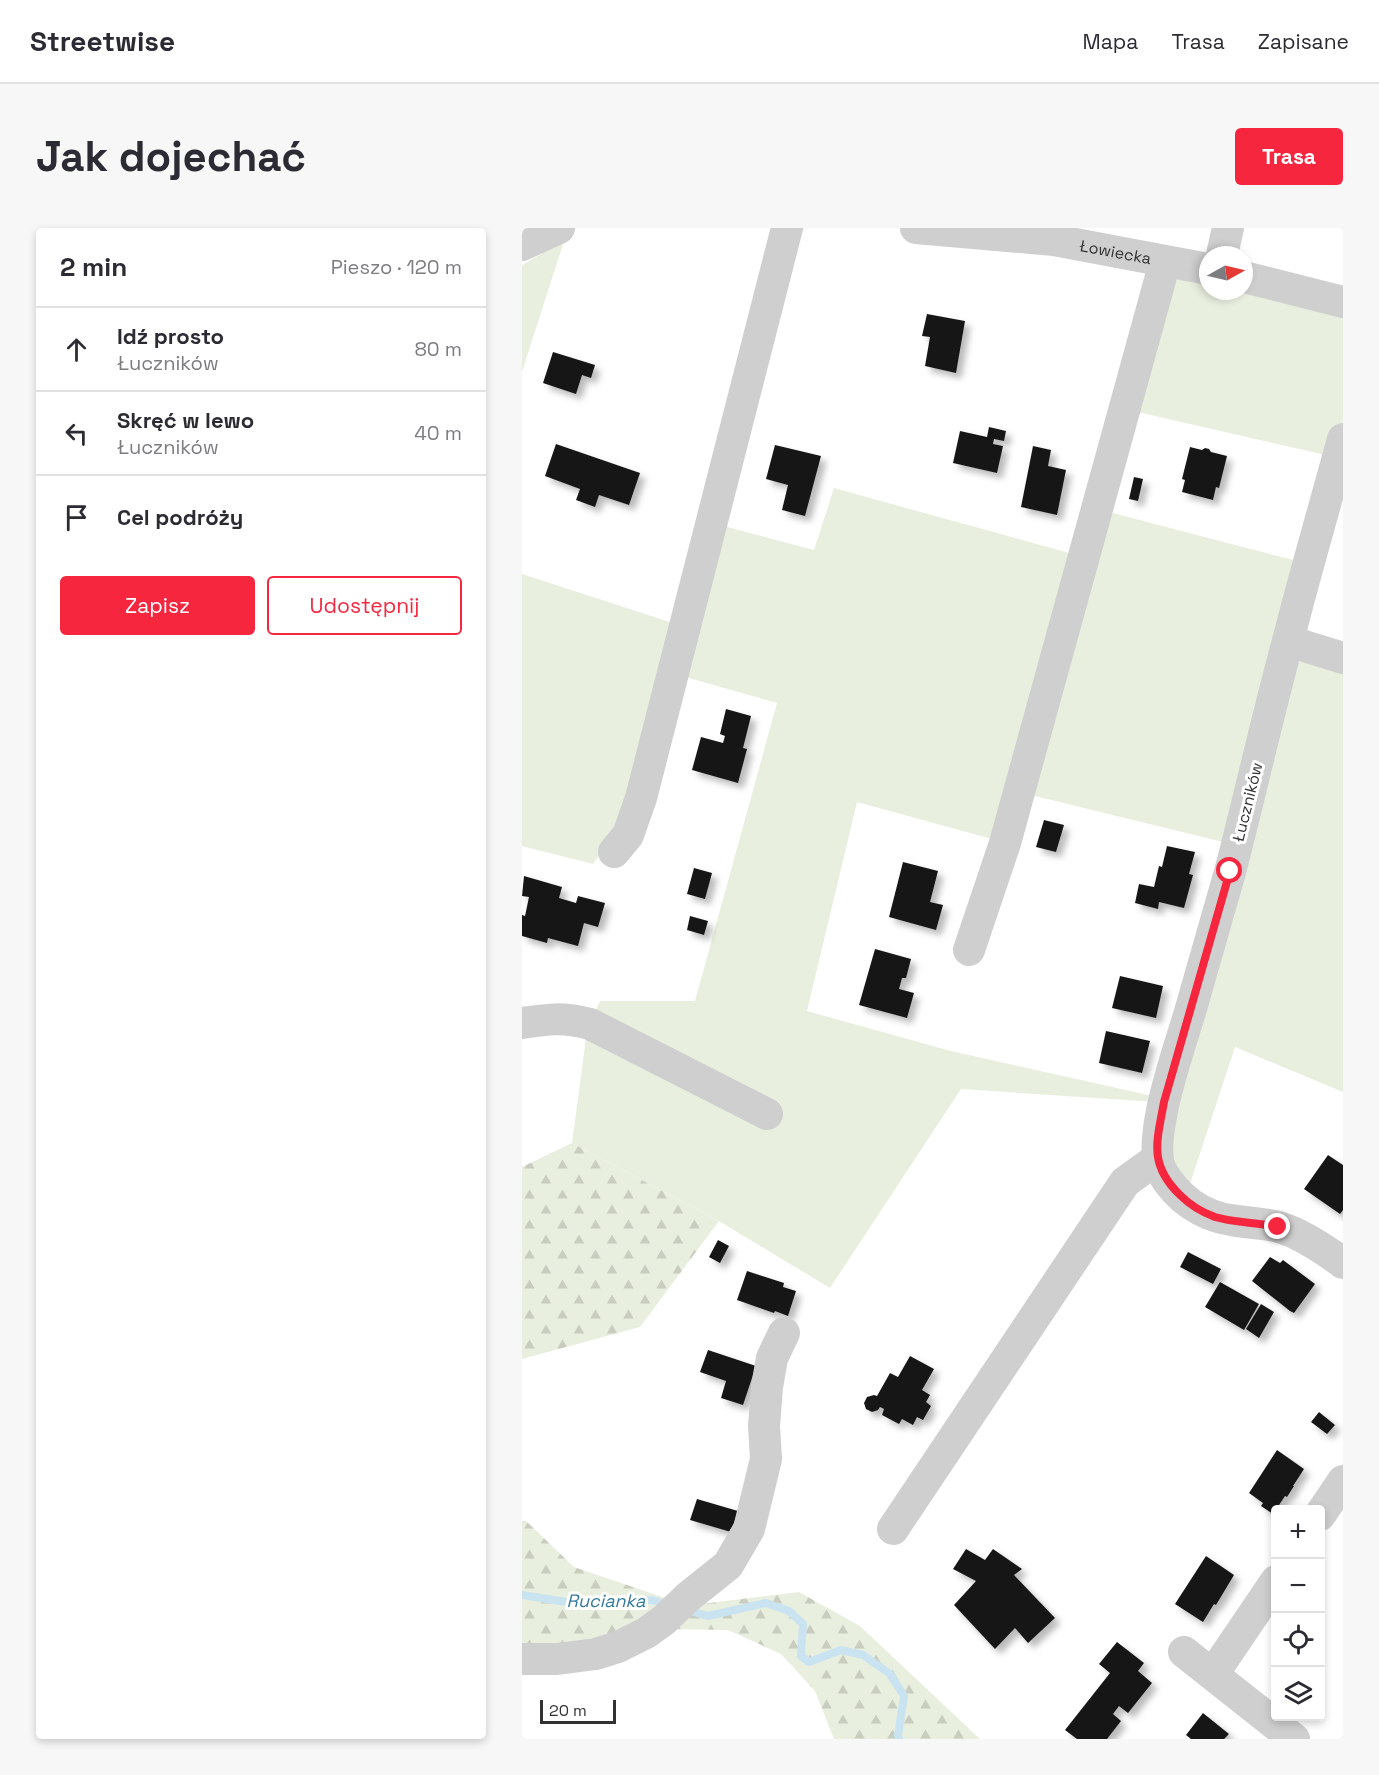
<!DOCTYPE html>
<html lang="pl">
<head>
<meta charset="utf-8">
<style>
  :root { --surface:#fff; --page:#f7f7f7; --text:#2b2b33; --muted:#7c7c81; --line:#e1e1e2; --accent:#f6263f }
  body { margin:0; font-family:"Space Grotesk",sans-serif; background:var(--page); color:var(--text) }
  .controls { position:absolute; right:18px; bottom:18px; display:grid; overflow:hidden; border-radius:6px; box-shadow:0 3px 9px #0003 }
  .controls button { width:54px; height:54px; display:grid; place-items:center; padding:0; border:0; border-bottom:2px solid var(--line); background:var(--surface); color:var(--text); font:30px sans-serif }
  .compass { position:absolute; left:677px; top:18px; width:54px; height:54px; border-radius:50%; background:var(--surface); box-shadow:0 3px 9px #0003; rotate:82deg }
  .scale { position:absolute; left:18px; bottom:15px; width:76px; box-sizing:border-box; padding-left:6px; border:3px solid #323232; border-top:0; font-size:16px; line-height:21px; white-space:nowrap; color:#323232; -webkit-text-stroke:4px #fff; paint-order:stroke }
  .stop { position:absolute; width:18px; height:18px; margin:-14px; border:4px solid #f6263f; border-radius:50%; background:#fff }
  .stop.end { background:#f6263f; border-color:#fff; box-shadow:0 2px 6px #0008 }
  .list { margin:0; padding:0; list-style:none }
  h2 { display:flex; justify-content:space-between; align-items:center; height:78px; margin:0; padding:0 24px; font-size:26px }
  h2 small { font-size:20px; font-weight:400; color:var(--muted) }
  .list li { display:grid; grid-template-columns:39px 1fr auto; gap:18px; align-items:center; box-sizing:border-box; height:84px; padding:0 24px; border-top:2px solid var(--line) }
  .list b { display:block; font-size:22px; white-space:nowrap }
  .list p { margin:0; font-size:20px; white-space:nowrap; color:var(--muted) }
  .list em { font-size:20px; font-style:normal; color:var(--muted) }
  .actions { display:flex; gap:12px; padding:18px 24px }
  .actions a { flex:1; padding:14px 0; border:2px solid var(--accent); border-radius:6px; text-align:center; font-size:21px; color:var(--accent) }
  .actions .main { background:var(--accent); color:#fff }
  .icon { flex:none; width:33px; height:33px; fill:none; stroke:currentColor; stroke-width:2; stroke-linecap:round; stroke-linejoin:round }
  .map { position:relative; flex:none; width:821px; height:1511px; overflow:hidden; border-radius:6px }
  header { display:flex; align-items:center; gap:36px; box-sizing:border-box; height:84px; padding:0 30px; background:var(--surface); border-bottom:2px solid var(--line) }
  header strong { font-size:28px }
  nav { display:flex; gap:33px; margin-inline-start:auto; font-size:21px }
  .intro { display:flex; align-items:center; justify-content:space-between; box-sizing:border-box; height:144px; padding:0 36px }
  h1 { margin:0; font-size:42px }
  .button { padding:15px 27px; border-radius:6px; background:var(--accent); color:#fff; font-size:21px; font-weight:700 }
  main { display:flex; gap:36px; padding:0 36px }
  aside { flex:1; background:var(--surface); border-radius:6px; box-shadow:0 3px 9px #0003 }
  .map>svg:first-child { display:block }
</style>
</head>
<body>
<header>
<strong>Streetwise</strong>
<nav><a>Mapa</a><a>Trasa</a><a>Zapisane</a></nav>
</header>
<div class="intro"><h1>Jak dojechać</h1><a class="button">Trasa</a></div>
<main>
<aside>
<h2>2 min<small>Pieszo · 120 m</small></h2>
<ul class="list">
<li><svg class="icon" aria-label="ahead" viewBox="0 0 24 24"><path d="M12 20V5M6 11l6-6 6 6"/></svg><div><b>Idź prosto</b><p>Łuczników</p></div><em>80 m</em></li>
<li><svg class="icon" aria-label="left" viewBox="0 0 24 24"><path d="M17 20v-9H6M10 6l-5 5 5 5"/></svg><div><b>Skręć w lewo</b><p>Łuczników</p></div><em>40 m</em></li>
<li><svg class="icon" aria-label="arrive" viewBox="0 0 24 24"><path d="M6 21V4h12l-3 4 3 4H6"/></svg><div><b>Cel podróży</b></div></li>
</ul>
<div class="actions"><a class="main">Zapisz</a><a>Udostępnij</a></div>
</aside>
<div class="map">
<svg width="821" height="1511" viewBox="0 0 821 1511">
  <defs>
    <pattern id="forest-firs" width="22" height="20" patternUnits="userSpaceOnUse" patternTransform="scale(1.5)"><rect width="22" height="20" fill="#e9efdf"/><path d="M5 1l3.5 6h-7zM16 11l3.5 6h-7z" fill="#c8cdc0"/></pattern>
    <filter id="shadow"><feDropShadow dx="5.5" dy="5.5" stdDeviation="3" flood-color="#0004"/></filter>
  </defs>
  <rect width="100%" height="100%" fill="#fff"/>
  <path fill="#e9efdf" d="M42,13L0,144V37Z
    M648,48L686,57V63H713L821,88V192L812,229L611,183Z
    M312,260L558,328L477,613L335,574L285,783L429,823L635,869V874L439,861L308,1060L197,993L50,915L65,802L78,773H173L255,475L160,448L198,297L292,322Z
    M583,283L783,335L709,616L505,566Z
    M0,346L157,397L101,595L71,636L0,618Z
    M791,432L821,439V864L713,819L665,965L641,907L768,441L779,433Z"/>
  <path fill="url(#forest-firs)" d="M50,915L197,993L118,1099L0,1131V939Z
    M0,1293H4L52,1339L152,1373L94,1414L0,1425Z
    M277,1364L338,1398L458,1511H312L293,1463L259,1426L206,1402L141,1401L171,1377Z"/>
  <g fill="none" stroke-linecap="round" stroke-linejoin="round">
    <path stroke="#cae3f0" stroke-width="8" d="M0,1367L51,1375L130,1372L147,1377
      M165,1382L186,1388L244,1375L267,1383L281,1396L279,1428L287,1434L319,1422L341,1427L368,1446L382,1468L376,1507L377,1511"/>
  </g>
  <path fill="#191919" filter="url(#shadow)" d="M405,86L443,93L434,145L403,138L408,109L400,108Z
    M31,124L73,137L69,150L60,147L54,166L21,155Z
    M467,199L484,203L482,213L472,211L471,216L481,218L475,245L431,235L438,203L465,209Z
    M34,216L118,245L107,277L77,267L73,279L54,272L58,261L23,248Z
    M253,217L299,228L283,288L260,282L266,257L244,251Z
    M511,218L529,222L526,238L544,242L535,287L499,279Z
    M668,219L680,222L683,220L687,221L689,224L705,228L697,260L694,259L691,272L660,264L663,252L660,251Z
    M612,249L621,251L616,273L607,271Z
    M204,481L229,488L221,520L225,521L216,555L170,542L179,509L201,515L203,508L198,506Z
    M522,592L542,597L534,624L514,619Z
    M645,618L673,624L667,646L671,647L662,680L637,674L636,681L613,675L617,656L632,659L637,638L640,639Z
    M381,634L416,643L408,674L421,677L414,702L367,689Z
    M172,640L190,645L183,671L165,666Z
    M2,648L40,659L37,670L54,675L56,668L83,675L76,699L62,695L56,718L26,710L25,715L0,708V687L3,688L7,669L0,668Z
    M168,688L186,693L182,707L165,702Z
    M353,721L389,731L384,750H380L377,761L392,765L385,790L337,777Z
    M598,748L641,758L634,790L590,780Z
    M584,803L628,813L620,845L577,835Z
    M806,927L821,937V982L818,986L782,961Z
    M196,1012L207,1018L198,1035L187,1029Z
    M666,1024L699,1041L691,1056L658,1039Z
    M748,1029L758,1035L761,1032L793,1056L772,1085L768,1083L730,1053Z
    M225,1043L262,1055L261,1059L274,1063L266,1088L253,1083L252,1085L215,1072Z
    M698,1054L737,1076L722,1102L683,1079Z
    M739,1076L752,1084L737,1110L724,1101Z
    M186,1122L234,1138L221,1177L199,1170L204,1153L178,1144Z
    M388,1128L412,1141L400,1162L408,1167L404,1174L409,1178L401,1192L395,1189L391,1197L380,1191L377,1196L360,1187L362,1181L358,1179L356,1182L350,1184L344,1181L342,1175L345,1169L352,1167L355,1168L368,1145L376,1149Z
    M797,1184L813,1197L805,1206L789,1194Z
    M755,1222L782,1241L771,1258H772L765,1269L763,1268L751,1286L739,1278L741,1275L727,1265Z
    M175,1271L216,1283L209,1304L168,1292Z
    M444,1321L463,1332L471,1321L500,1341L492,1347L533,1390L506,1415L493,1400L473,1421L432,1377L454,1353L431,1341Z
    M684,1328L712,1347L694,1377L692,1376L681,1394L653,1376Z
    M595,1414L622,1435L616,1443L630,1455L606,1485L597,1478L591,1486L599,1493L585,1511H555L543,1502L588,1445L577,1436Z
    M681,1485L707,1506L702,1511H669L664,1507Z"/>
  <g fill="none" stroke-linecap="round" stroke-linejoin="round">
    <g stroke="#cfcfcf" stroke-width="32">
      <path id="s1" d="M394,0L532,12L686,41"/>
      <path d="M0,17L37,0"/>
      <path d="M700,27L706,0"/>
      <path d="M722,49L821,74"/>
      <path d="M821,211C803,278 783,345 766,413C745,490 728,567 708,644C695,691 681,737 668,784C658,818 623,914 640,944C655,970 680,988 709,992C725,995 742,995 757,999C780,1006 802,1021 821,1035"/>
      <path d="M766,413L821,430"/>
      <path d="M92,624L106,607L119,570L265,0"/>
      <path d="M447,722L483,615L643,34"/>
      <path d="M0,795C27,791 41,789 68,796L245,886"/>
      <path d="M798,1287L821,1253"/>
      <path d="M371,1301L603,954L635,931"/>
      <path d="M662,1424L772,1511"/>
      <path d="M0,1431H35L74,1426L96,1419L124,1405L142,1392L166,1369L206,1337L227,1301L244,1231L242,1198L245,1159L250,1130L262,1105"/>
      <path d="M691,1446L754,1353"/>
    </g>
  </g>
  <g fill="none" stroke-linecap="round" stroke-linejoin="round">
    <path stroke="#f6263f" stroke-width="8" d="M708,643L642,874C635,913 626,936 658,967C668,977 679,984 693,989C713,995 735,994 756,999"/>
  </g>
  <g text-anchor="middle" stroke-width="6" stroke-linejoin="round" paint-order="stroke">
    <g font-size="16" fill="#323232" stroke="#fff">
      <text dy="6" stroke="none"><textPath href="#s1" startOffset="201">Łowiecka</textPath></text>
      <text transform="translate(725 574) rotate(-76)" y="6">Łuczników</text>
    </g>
    <g font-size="18" font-style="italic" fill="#367a9e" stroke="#fff">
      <text x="84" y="1379">Rucianka</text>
    </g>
  </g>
</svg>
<div class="controls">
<button>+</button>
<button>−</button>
<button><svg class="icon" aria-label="locate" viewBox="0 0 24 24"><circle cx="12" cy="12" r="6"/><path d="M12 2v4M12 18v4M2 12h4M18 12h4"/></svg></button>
<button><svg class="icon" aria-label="layers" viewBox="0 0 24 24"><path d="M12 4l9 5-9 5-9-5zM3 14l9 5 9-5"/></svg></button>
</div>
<svg class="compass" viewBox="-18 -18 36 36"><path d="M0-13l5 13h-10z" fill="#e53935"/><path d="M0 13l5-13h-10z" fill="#7c7c81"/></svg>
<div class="scale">20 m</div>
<div class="stop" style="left:708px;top:643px"></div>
<div class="stop end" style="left:756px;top:999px"></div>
</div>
</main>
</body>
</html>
